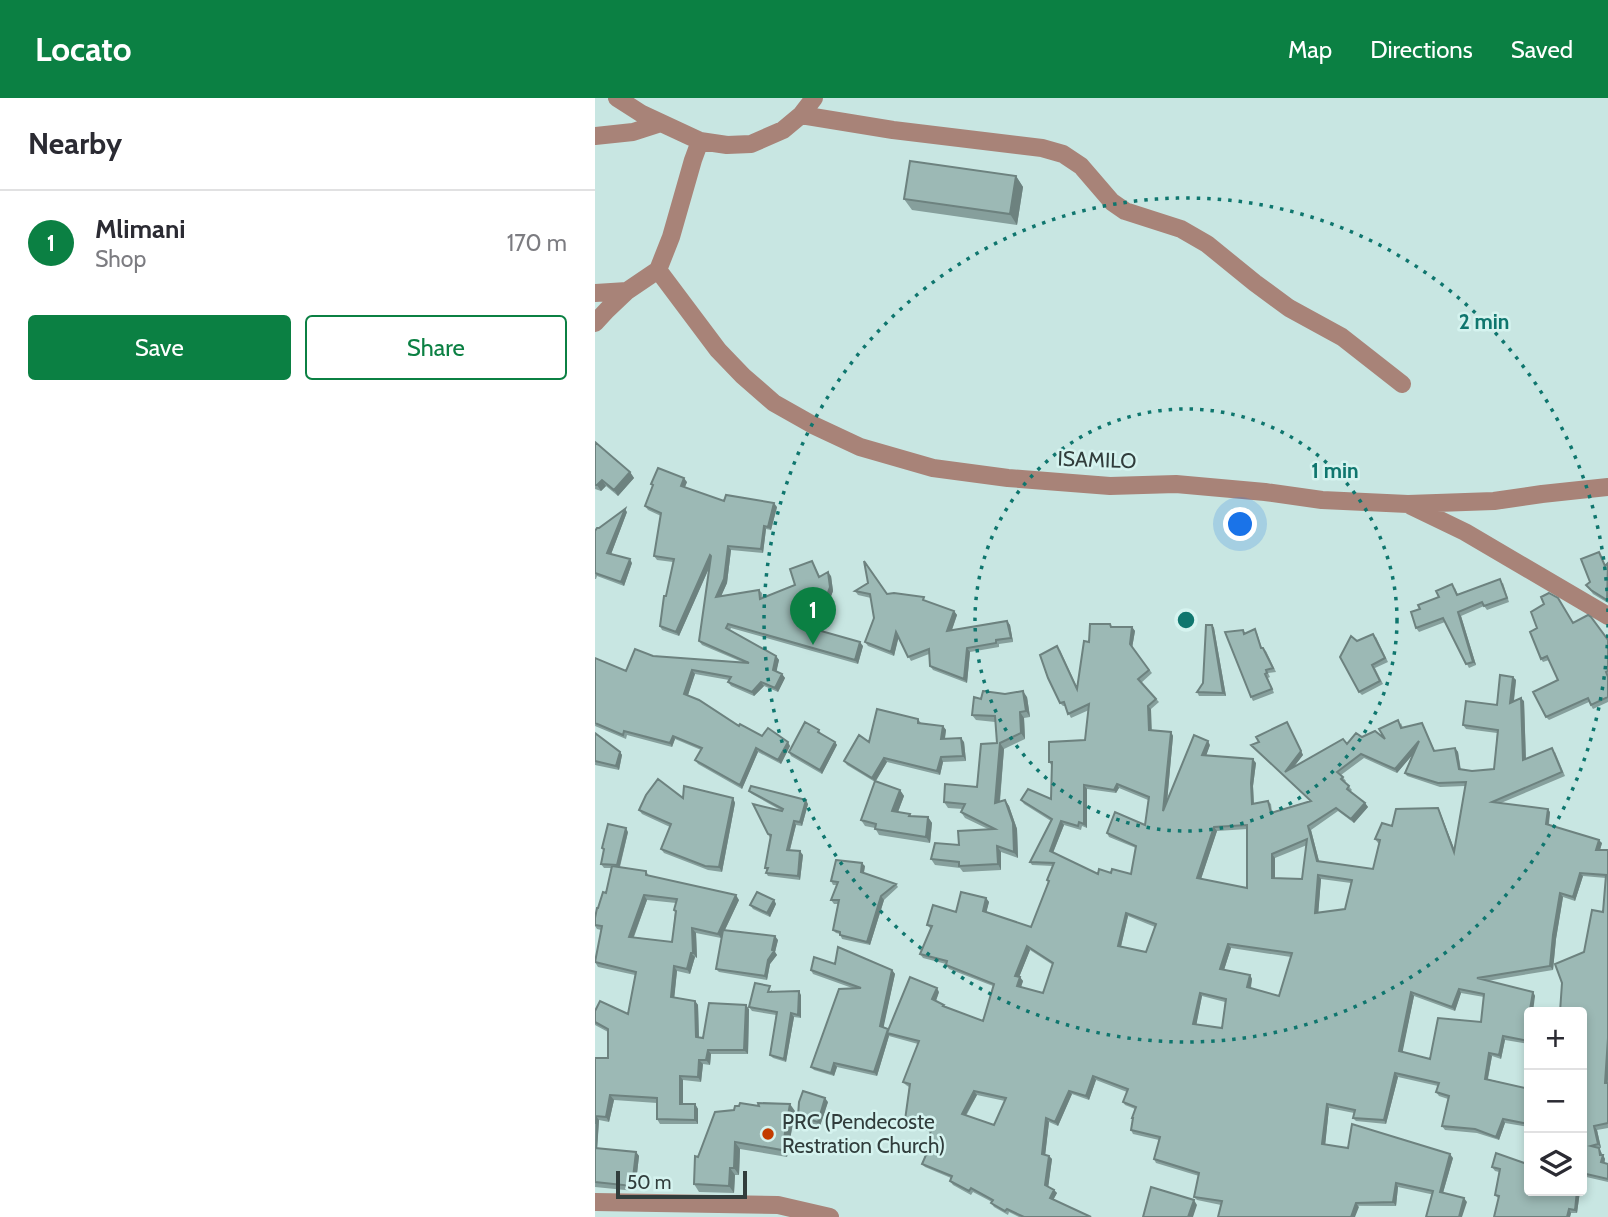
<!DOCTYPE html>
<html lang="en">
<head>
<meta charset="utf-8">
<style>
  :root { --surface:#fff; --page:#f7f7f7; --text:#2b2b33; --muted:#7c7c81; --line:#e1e1e2; --accent:#0b8043 }
  body { margin:0; font-family:Cabin,sans-serif; background:var(--page); color:var(--text) }
  .controls { position:absolute; right:21px; bottom:21px; display:grid; overflow:hidden; border-radius:7px; box-shadow:0 4px 10px #0003 }
  .controls button { width:63px; height:63px; display:grid; place-items:center; padding:0; border:0; border-bottom:2px solid var(--line); background:var(--surface); color:var(--text); font:35px sans-serif }
  .scale { position:absolute; left:21px; bottom:18px; width:131px; box-sizing:border-box; padding-left:7px; border:4px solid #313d3c; border-top:0; font-size:19px; line-height:24px; white-space:nowrap; color:#313d3c; -webkit-text-stroke:5px #d5f3ef; paint-order:stroke }
  .you { position:absolute; left:646px; top:427px; width:24px; height:24px; margin:-18px; border:5px solid #fff; border-radius:50%; background:#1a73e8; box-shadow:0 0 0 10px #1a73e833 }
  .badge { display:grid; place-items:center; width:46px; height:46px; border-radius:50%; background:var(--accent); color:#fff; font-size:23px; font-weight:700 }
  .pin { position:absolute; translate:-50% -58px; filter:drop-shadow(0 2px 4px #0008) }
  .pin::after { content:''; position:absolute; top:37px; width:24px; height:21px; background:inherit; clip-path:polygon(0 0,100% 0,50% 100%) }
  .list { margin:0; padding:0; list-style:none }
  h2 { display:flex; justify-content:space-between; align-items:center; height:91px; margin:0; padding:0 28px; font-size:30px }
  h2 small { font-size:23px; font-weight:400; color:var(--muted) }
  .list li { display:grid; grid-template-columns:46px 1fr auto; gap:21px; align-items:center; box-sizing:border-box; height:105px; padding:0 28px; border-top:2px solid var(--line) }
  .list b { display:block; font-size:26px; white-space:nowrap }
  .list p { margin:0; font-size:23px; white-space:nowrap; color:var(--muted) }
  .list em { font-size:23px; font-style:normal; color:var(--muted) }
  .actions { display:flex; gap:14px; padding:21px 28px }
  .actions a { flex:1; padding:16px 0; border:2px solid var(--accent); border-radius:7px; text-align:center; font-size:24px; color:var(--accent) }
  .actions .main { background:var(--accent); color:#fff }
  .icon { flex:none; width:38px; height:38px; fill:none; stroke:currentColor; stroke-width:2; stroke-linecap:round; stroke-linejoin:round }
  .map { position:relative; flex:none; width:1013px; height:1119px; overflow:hidden }
  header { display:flex; align-items:center; gap:42px; box-sizing:border-box; height:98px; padding:0 35px; background:var(--accent); color:#fff }
  header strong { font-size:33px }
  nav { display:flex; gap:38px; margin-inline-start:auto; font-size:24px }
  main { display:flex }
  aside { flex:1; background:var(--surface) }
  .map>svg:first-child { display:block }
</style>
</head>
<body>
<header>
<strong>Locato</strong>
<nav><a>Map</a><a>Directions</a><a>Saved</a></nav>
</header>
<main>
<aside>
<h2>Nearby<small></small></h2>
<ul class="list">
<li><span class="badge">1</span><div><b>Mlimani</b><p>Shop</p></div><em>170 m</em></li>
</ul>
<div class="actions"><a class="main">Save</a><a>Share</a></div>
</aside>
<div class="map">
<svg width="1013" height="1119" viewBox="0 0 1013 1119">
  <rect width="100%" height="100%" fill="#c8e6e2"/>
  <g fill="none" stroke-linecap="round" stroke-linejoin="round">
    <path stroke="#a88378" stroke-width="18" d="M22,0L47,16L105,43L132,47L156,46L188,32L206,17L219,0
      M206,17L298,32L447,50L468,56L486,68L517,104L530,113L586,131L612,146L660,185L694,210L747,239L807,286
      M0,38L38,34L66,25
      M63,172L123,252L148,278L179,305L218,327L265,349L338,370L413,380L515,388L581,386L670,394L727,402L813,406L899,403L947,396L1013,389
      M0,195L32,193
      M0,225L12,212L32,193L63,172L76,139L98,62L105,43
      M816,408L870,434L1013,518
      M0,1104L183,1107L235,1119"/>
  </g>
  <path fill="#869f9c" fill-rule="evenodd" d="M421,78L428,89L422,127L317,112L309,101Z
    M0,344L35,374L39,380L23,398L11,388L6,393L0,391Z
    M92,384L90,389L129,403L182,409L176,432L171,431L168,455L136,452L132,485L126,498L164,492L167,495L168,501L200,487L217,463L225,479L236,478L238,493L227,522L228,534L268,548L263,566L136,530L135,532L181,558L184,562L181,573L187,576L190,580L183,594L169,588L159,598L136,588L133,584L134,582L100,576L93,597L144,628L167,638L195,648L186,666L163,654L147,691L103,666L100,662L106,652L80,641L77,649L32,637L31,641L0,628V560L31,573L58,558L147,564L107,547L104,543L115,468L84,538L67,532L65,528L78,464L62,462L59,458L66,418L53,412L50,408L58,388L56,386Z
    M32,414L16,456L37,465L29,488L2,478L1,481H0V433Z
    M1006,458L1010,468L1013,465V505L998,496L991,487L995,484Z
    M908,485L914,504L892,512L889,508L866,518L881,567L874,570L850,524L824,534L821,530L825,511L860,490L863,497Z
    M260,493L292,496L331,503L359,513L362,517L357,532L412,523L415,527L418,544L404,546V549L375,554L372,585L338,572L335,568L334,556L316,563L303,540L299,558L273,548L270,544L279,520L276,500L263,497Z
    M979,525L1013,542V604L998,611L994,604L954,622L951,619L963,582L954,562L948,564L946,561Z
    M617,527L619,530L631,598H604L602,594L608,585Z
    M518,529H537L540,533L537,550L557,575L546,585L564,604L556,611V632L576,634L578,638L572,703L615,647L611,657L661,665L658,688L659,706L673,703L676,706L677,714L715,703L656,647L664,644L692,624L708,657L699,668L767,639L790,641L806,625L808,630L827,625L840,653L860,650L863,654L866,672L877,673L899,671L902,635L871,631L868,627L902,607L918,579L921,582L919,603H929L931,661L960,654L970,678L906,705L955,714L954,727L1007,745L1005,752H1013V1030L1002,1032L1006,1050H1004L1010,1061L1009,1065L1013,1066V1084L987,1078V1079V914L989,854L1008,814L1011,780L988,778L980,803L968,799L961,841L958,872L892,883L938,894L940,898L934,914V946L910,942L906,961L897,958L893,981L934,991V1029L910,1025L904,1042L882,1035L850,1032L847,1028L853,1001L844,998L841,994L843,988L803,979L791,1026L761,1023L758,1020L759,1015L734,1010L730,1046L753,1050L858,1060L848,1095L872,1104L803,1089L801,1108L626,1107L602,1102L599,1099L604,1078L561,1065L559,1061L564,1042L538,1036L536,1032L538,1022L537,1020L540,1011L530,1007L528,1004L532,994L501,982L494,1002L477,996L463,1028L454,1024L450,1056L454,1058L457,1061L453,1088L459,1092L462,1095L458,1102L496,1119H424L414,1114L413,1117L399,1109L396,1105L397,1104L378,1094L376,1097L358,1087L355,1083L356,1080L330,1069L327,1066L335,1050L333,1048L336,1034L313,1026L310,1022L314,989L311,987L308,984L323,946L294,938L282,978L242,969L239,978L219,972L216,969L260,891L218,876L216,872L240,866L297,872L300,876L288,929L294,932L344,894L341,903L351,909L388,923L398,888L354,871L351,867V866L328,860L325,856L336,831L332,827L391,800L394,804L391,814L436,829L453,785L452,782L458,768L437,767L435,764L456,723L429,706L426,702L456,701L457,668L454,664L490,642L494,612L476,620L470,608H468L465,605V552L482,589L494,544ZM817,657L810,675L812,678L845,689L870,688L859,752L845,714L843,710L797,728L780,741L783,745H784L778,771L724,763L716,732L743,713L759,725L773,709L770,705L755,694L757,692L750,684L751,683L746,677L769,660L802,675ZM524,690L553,702L550,727L512,735L514,739L541,750L536,776H503L458,755L469,727L486,732L487,728L492,730V691L521,695ZM652,731V790L606,781L622,733ZM712,747L707,781L680,780V760ZM726,781L756,785L750,811L723,815ZM533,818L560,829L551,854L526,849ZM636,850L696,859L684,898L656,890L657,881L655,877L629,872ZM435,852L458,867L448,895L426,889L428,883L424,879ZM866,895L889,899L886,924L835,961L807,954L819,898L860,913ZM607,898L630,904L627,930L601,926ZM382,997L410,1003L399,1027L371,1018Z
    M648,532L650,535H662L667,550L671,553L681,574L673,575L675,579L673,580L679,595L658,603L656,599Z
    M781,539L793,564L780,570L788,586L767,597L764,594L762,543Z
    M432,599L435,619L429,620L430,641L409,651L405,704L410,702L414,708L422,731L423,760L406,754V772L368,774L365,770L340,767L336,761L393,731L370,720L366,714L368,711L353,710L349,704L382,689L402,645L400,624L381,622L377,617L386,601Z
    M323,621L326,625L348,628L351,632L350,641L369,644L371,663L348,664L345,677L292,664L281,683L305,692L309,698L303,714L315,716L316,718L333,719L337,725L335,745L284,737L280,730L270,728L266,722L280,684L252,667L249,663L274,644Z
    M224,632L226,636L240,644L242,647L227,676L196,658L194,654Z
    M0,635L25,654L27,657L24,672L0,667Z
    M154,693L213,706L207,728L201,727L195,752L208,757L205,782L173,778L171,775L172,773L170,770L175,740L173,736L187,713L157,696Z
    M88,700H138L140,705L127,774L113,772L69,755L66,751L75,729L47,716L44,712Z
    M33,734L25,769L51,773L54,778L144,802L130,832L183,842L180,854L182,857L175,866L172,882L124,874L121,871L127,837L126,840L101,835L102,860L100,859L95,876L82,873L79,899L100,903L103,907L104,939L108,940L154,911L153,956H116L115,967L108,966L106,984L88,982V1006H100L103,1011V1026H65L62,1021V1005L19,1002L14,1024L4,1022L2,1050L41,1054L44,1058L40,1093L0,1089V960H13V934L0,927V913L33,916L40,877L3,869L0,864L6,832L2,831L0,828V820L11,795L16,770H9L6,766L9,754L7,750ZM52,802L81,805L79,812L80,814L77,844L39,839Z
    M270,768L269,775L301,786L303,789L289,802L275,847L247,841L245,836L241,835L238,832L243,806H239L236,802L242,787H238L236,783Z
    M179,802L181,806L175,819L158,811L155,807Z
    M177,892V894L206,897V920L199,919L191,964L178,960L175,957L181,917L157,913L154,909Z
    M233,1004L225,1028L206,1022L203,1018Z
    M200,1013L192,1059L145,1051L144,1077H140L139,1095L104,1094L99,1086L103,1059Z
    M897,1069L985,1093L982,1115H976L975,1119H899L904,1101L900,1097L904,1074L900,1073Z"/>
  <path fill="#6d827f" d="M421,78L428,89L422,127L415,116Z
    M35,374L39,380L23,398L19,392Z
    M89,380L92,384L89,391L86,388Z
    M7,382L11,388L6,393L2,387Z
    M179,405L182,409L176,432L173,429Z
    M30,411L32,414L15,459L12,455Z
    M169,428L171,431L168,455L166,451Z
    M133,448L136,452L132,485L124,503L121,499Z
    M115,457L118,461L84,538L81,534Z
    M35,461L37,465L29,488L26,484Z
    M233,474L236,478L238,493L227,522L229,537L226,533L224,518Z
    M359,513L362,517L355,537L352,533Z
    M863,514L866,518L881,567L878,564Z
    M412,523L415,527L418,544L416,540Z
    M617,527L619,530L631,598L628,595Z
    M537,529L540,533L537,550L535,546Z
    M301,534L304,538L299,558L296,554Z
    M265,544L268,548L263,566L260,562Z
    M372,550L375,554L372,585L369,581Z
    M181,558L184,562L181,576L178,572Z
    M97,572L100,576L92,600L89,596Z
    M187,576L190,580L183,594L180,590Z
    M918,579L921,582L918,609L915,605Z
    M166,584L169,588L159,598L157,594Z
    M428,593L432,599L435,619L431,613Z
    M926,600L929,603L931,666L928,662Z
    M553,608L556,611L557,636L554,632Z
    M425,614L429,620L430,641L426,635Z
    M692,624L708,657L692,678L690,674Z
    M348,628L351,632L349,645L346,641Z
    M576,634L578,638L571,716L568,713Z
    M78,638L80,641L77,649L75,645Z
    M366,640L369,644L371,663L368,658Z
    M613,643L615,647L610,661L607,657Z
    M824,643L826,647L802,675L800,671Z
    M193,644L195,648L186,666L183,662Z
    M240,644L242,647L227,676L225,672Z
    M405,645L409,651L404,711L400,705Z
    M161,650L163,654L147,691L145,687Z
    M860,650L863,654L866,675L864,671Z
    M25,654L27,657L24,672L21,668Z
    M346,659L348,664L345,677L342,673Z
    M289,660L292,664L280,684L277,680Z
    M658,661L661,665L658,688L659,710L657,706L656,685Z
    M522,686L524,690L521,695L519,692Z
    M489,687L492,691V730L489,726Z
    M305,692L309,698L301,719L297,713Z
    M138,700L140,705L127,774L124,769Z
    M211,702L213,706L207,728L205,724Z
    M410,702L414,708L422,731L423,760L419,754Z
    M770,705L773,709L759,725L756,721Z
    M843,710L845,714L862,758L859,754Z
    M953,711L955,714L953,730L951,726Z
    M333,719L337,725L335,745L331,739Z
    M199,723L201,727L194,755L192,752Z
    M466,723L469,727L457,757L455,753Z
    M713,728L716,732L725,767L722,763Z
    M619,729L622,733L605,784L602,780Z
    M31,730L33,734L24,771L22,767Z
    M1004,742L1007,745L1004,755L1001,752Z
    M402,748L406,754V772L403,766Z
    M205,753L208,757L205,782L203,778Z
    M677,756L680,760V784L677,780Z
    M267,765L270,768L268,778L266,774Z
    M985,775L988,778L980,803L978,799Z
    M723,777L726,781L723,819L720,815Z
    M965,795L968,799L961,841L958,872L955,868L958,837Z
    M49,797L52,802L37,843L34,839Z
    M141,797L144,802L126,840L123,836Z
    M286,798L289,802L275,847L272,844Z
    M391,800L394,804L391,816L388,813Z
    M179,802L181,806L175,819L172,815Z
    M531,815L533,818L525,852L523,848Z
    M97,830L101,835L102,860L98,855Z
    M180,838L183,842L180,854L182,857L175,866L172,882L170,878L173,862Z
    M633,846L636,850L628,875L625,871Z
    M432,848L435,852L423,882L420,878Z
    M96,855L100,859L95,876L92,871Z
    M79,868L82,873L79,903L76,899Z
    M297,872L300,876L288,932L285,928Z
    M655,877L657,881L655,892L652,889Z
    M425,879L428,883L425,892L422,888Z
    M342,890L344,894L340,905L337,901Z
    M864,891L866,895L860,913L857,909Z
    M204,893L206,897V920L203,917Z
    M816,894L819,898L807,957L804,953Z
    M938,894L940,898L938,914H935Z
    M605,895L607,898L601,929L598,926Z
    M100,903L103,907L104,944L101,939Z
    M151,907L154,911L153,956L149,952Z
    M196,915L199,919L191,964L189,961Z
    M292,935L294,938L282,978L279,974Z
    M908,938L910,942L906,961L904,957Z
    M1013,940V981L1012,988L1010,985Z
    M113,952L116,956L115,967L111,962Z
    M894,955L897,958L892,984L890,981Z
    M104,962L108,966L106,984L103,979Z
    M239,965L242,969L239,978L236,975Z
    M800,975L803,979L791,1026L789,1022Z
    M85,978L88,982V1010L85,1006Z
    M498,978L501,982L494,1002L491,998Z
    M379,993L382,997L369,1020L367,1016Z
    M474,993L477,996L463,1028L460,1024Z
    M15,997L19,1002L14,1024L11,1019Z
    M230,1000L233,1004L225,1028L223,1024Z
    M100,1006L103,1011V1026L100,1022Z
    M195,1006L200,1013L192,1059L187,1052Z
    M732,1006L734,1010L730,1049L727,1046Z
    M1,1018L4,1022L2,1054L0,1052Z
    M451,1020L454,1024L450,1059L447,1056Z
    M908,1021L910,1025L904,1042L901,1039Z
    M999,1028L1002,1032L1006,1050L1003,1046Z
    M140,1044L145,1051L144,1077L139,1070Z
    M1004,1050L1006,1054L1007,1058L1008,1057L1010,1061L1009,1068L1006,1064Z
    M41,1054L44,1058L40,1093L37,1088Z
    M855,1056L858,1060L847,1098L845,1094Z
    M454,1058L457,1061L453,1091L450,1087Z
    M135,1070L140,1077L139,1095L134,1088Z
    M801,1085L803,1089L801,1108L798,1104Z
    M459,1092L462,1095L457,1104L455,1100Z
    M982,1093H985L982,1115L980,1112Z
    M869,1100L872,1104L867,1119H864Z
    M599,1102L602,1107L598,1119H593Z
    M761,1105L764,1109L760,1119H756Z
    M974,1111L976,1115L975,1119H972Z"/>
  <path fill="#9cb9b5" stroke="#6d827f" stroke-width="2" fill-rule="evenodd" d="M315,63L421,78L415,116L309,101Z
    M0,344L35,374L19,392L7,382L2,387H0Z
    M63,370L89,380L86,388L129,403L131,397L179,405L173,429L169,428L166,451L133,448L129,481L121,499L164,492L165,501L200,487L195,471L217,463L224,479L233,474L235,489L224,518L226,533L265,544L260,562L133,526L131,530L181,558L178,572L187,576L180,590L166,584L157,594L133,584L136,579L97,572L89,596L104,602L144,628L145,626L167,638L173,630L193,644L183,662L161,650L145,687L100,662L107,650L78,638L75,645L29,633L28,637L0,625V560L31,573L40,551L58,558L154,565L104,543L116,458L115,457L81,534L65,528L69,498H71L79,461L59,458L66,415L50,408L58,387L56,386Z
    M30,411L12,455L35,461L26,484L0,475V433L2,430H4Z
    M1004,454L1010,468L1013,465L1012,502L996,492L991,487L995,484L986,461Z
    M269,463L292,496L299,495L329,499L328,502L359,513L352,533L412,523L416,540L401,542V545L372,550L369,581L335,568L334,551L313,559L301,534L296,554L270,544L279,520L275,496L260,493L273,485Z
    M905,481L912,500L889,508L887,504L863,514L878,564L871,566L848,520L821,530L816,514L825,511L823,507L844,499L841,493L857,486L862,497Z
    M954,495L963,500L978,525L993,517L996,519L1013,542V573L1011,574L1013,579V599L996,607L993,600L951,619L938,594L963,582L952,558L946,561L935,534L942,530L936,514L949,506L946,499Z
    M495,526H515L516,529H537L535,546L554,572L543,581L561,601L553,608L554,632L576,634L568,713L599,637L613,643L607,657L658,661L656,685L657,706L673,703L676,715L716,703L656,647L664,644L661,639L692,624L706,653L690,674L748,641L752,646L761,635L767,639L780,633L790,641L784,631L803,622L806,630L827,625L839,653L860,650L864,671L877,673L899,671L903,632L868,627L871,603L902,607L905,577L918,579L915,605L926,600L928,662L957,650L967,674L897,704L953,711L951,726L1004,742L1001,752H1013V940L1010,985H1013V1025L999,1028L1003,1046L996,1048L1004,1050L1005,1057H1008L1006,1064L1013,1066V1081L987,1075V914H965L967,885L960,866L989,854L997,812L1008,814L1011,777L985,775L978,799L965,795L958,837L955,868L882,880L938,894L933,923L934,943L908,938L904,957L894,955L890,981L934,991V1026L908,1021L901,1039L880,1031L847,1028L854,998L841,994L844,985L800,975L789,1022L758,1020L760,1012L732,1006L727,1046L753,1050L757,1026L855,1056L845,1094L869,1100L864,1119H865H831L838,1093L801,1085L798,1104L761,1105L756,1119H623L627,1103L599,1099L604,1075L559,1061L565,1039L536,1032L538,1020H537L541,1009L528,1004L533,991L498,978L491,998L474,993L460,1024L451,1020L447,1056L454,1058L450,1087L459,1092L455,1100L496,1119H429L412,1111L410,1113L396,1105L398,1102L376,1090L374,1093L355,1083L357,1078L327,1066L335,1048H333L336,1031L310,1022L315,986L308,984L324,943L292,935L315,879L342,890L337,901L349,907L348,908L388,923L399,886L351,867L352,863L325,856L337,828L332,827L338,807L361,814L366,794L391,800L388,813L436,829L454,783L452,782L459,765L435,764L457,721L426,702L433,691L456,701L457,664H454V644L490,642L494,606L473,616L469,604L465,605L453,580L445,557L462,548L482,591L489,543L494,544ZM824,643L810,675L843,685L871,684L859,754L843,710L801,711L797,728L787,725L780,741L785,742L778,771L722,763L713,728L741,710L756,721L770,705L752,691L754,688L746,681L748,679L742,674L766,656L800,671ZM522,686L554,699L550,727L520,714L512,735L541,748L536,776L517,771L516,775L504,771L503,776L455,753L466,723L483,728L484,724L489,726V687L519,692ZM652,727V790L602,780L619,729ZM712,741L707,781L677,780V756ZM723,777L757,782L750,811L720,815ZM531,815L561,826L551,854L523,848ZM633,846L697,855L684,898L652,889L655,877L625,871ZM432,848L458,865L448,895L422,888L425,879L420,878ZM864,891L889,896L886,924L843,920L835,961L804,953L816,894L857,909ZM605,895L631,901L627,930L598,926ZM379,993L411,1000L399,1027L367,1016Z
    M611,527H617L628,595L602,594L608,585Z
    M660,531L666,550H668L678,570L671,572L672,575L670,576L677,591L656,599L630,534L648,532L649,536Z
    M778,536L790,560L777,567L785,583L764,594L745,559L756,538L762,543Z
    M388,593L410,596L428,593L431,613L425,614L426,635L405,645L400,705L410,702L418,725L419,754L402,748L403,766L364,768V764L336,761L340,745L364,747L363,733L400,731L366,714L370,706L349,704L350,686L382,689L386,646L402,645L400,618L377,617L379,599L386,601Z
    M282,611L323,621V625L348,628L346,641L366,640L368,658L346,659L342,673L289,660L277,680L249,663L264,637L274,644Z
    M210,624L224,632L223,634L240,644L225,672L194,654Z
    M0,635L25,654L21,668L0,663Z
    M63,681L88,700L89,688L138,700L124,769L110,768L66,751L76,726L44,712L51,697Z
    M280,683L305,692L297,713L315,716L314,718L333,719L331,739L280,731L281,726L266,722Z
    M156,688L211,702L205,724L199,723L192,752L205,753L203,778L171,775L173,770H170L176,737L173,736L158,706L187,713L188,711L154,693Z
    M13,726L31,730L22,767L6,766L9,751L7,750Z
    M241,762L267,765L266,774L301,786L286,798L272,844L245,837V834L238,832L244,802H236L243,784L236,783Z
    M17,768L51,773V777L141,797L123,836L97,830L98,855H96L92,871L79,868L76,899L100,903L101,939L108,940L114,905L151,907L149,952H113L111,962H104L103,979L85,978V1006H100V1022L62,1021V1000L15,997L11,1019L1,1018L0,1026V960H13V931L0,924V913L5,903L33,916L41,874L0,864L7,828L0,827V820L2,810H3L8,794L11,795ZM49,797L82,801L79,812L81,813L77,844L34,839Z
    M162,794L179,802L172,815L155,807Z
    M128,832L180,838L177,852L179,853L173,862L170,878L121,871Z
    M243,849L297,872L285,928L293,931L279,974L239,965L236,975L216,969L244,891L266,890L216,872L219,859L240,866Z
    M160,885L175,888L173,894L204,893L203,917L196,915L189,961L175,957L182,914L154,909Z
    M208,993L230,1000L223,1024L203,1018L204,1004Z
    M145,1005L164,1008L163,1005L195,1006L187,1052L140,1044L139,1070H135L134,1088L99,1086L100,1058L103,1059L120,1014L139,1012L140,1008H144Z
    M0,1050L41,1054L37,1088L0,1084Z
    M934,1053V1093H982L980,1112L974,1111L972,1119H899L904,1098L900,1097L905,1071L897,1069L901,1055L932,1066Z
    M556,1089L599,1102L593,1119H548Z"/>
  <g fill="none" stroke="#0f766e" stroke-width="3.5" stroke-dasharray="3.5 7">
    <circle cx="591" cy="522" r="211"/>
    <path d="M1013 526A422 422 0 1 1 1013 518"/>
  </g>
  <circle fill="#c33c00" stroke="#d5f3ef" stroke-width="2.5" cx="173" cy="1036" r="7"/>
  <g text-anchor="middle" stroke-width="5" stroke-linejoin="round" paint-order="stroke">
    <g font-size="21" fill="#313d3c" stroke="#d5f3ef">
      <text transform="translate(502 362) rotate(2)" y="7">ISAMILO</text>
    </g>
    <g font-size="21" fill="#313d3c" stroke="#d5f3ef" text-anchor="start">
      <text x="187" y="1031">PRC (Pendecoste<tspan x="187" dy="24">Restration Church)</tspan></text>
    </g>
  </g>
  <circle cx="591" cy="522" r="10" fill="#0f766e" stroke="#d5f3ef" stroke-width="3.5"/>
  <g font-size="21" text-anchor="middle" font-weight="bold" fill="#0f766e" stroke="#d5f3ef" stroke-width="5" stroke-linejoin="round" paint-order="stroke">
    <text x="889" y="231">2 min</text>
    <text x="740" y="380">1 min</text>
  </g>
</svg>
<div class="controls">
<button>+</button>
<button>−</button>
<button><svg class="icon" aria-label="layers" viewBox="0 0 24 24"><path d="M12 4l9 5-9 5-9-5zM3 14l9 5 9-5"/></svg></button>
</div>
<div class="scale">50 m</div>
<div class="you"></div>
<div class="pin badge" style="left:218px;top:547px">1</div>
</div>
</main>
</body>
</html>
